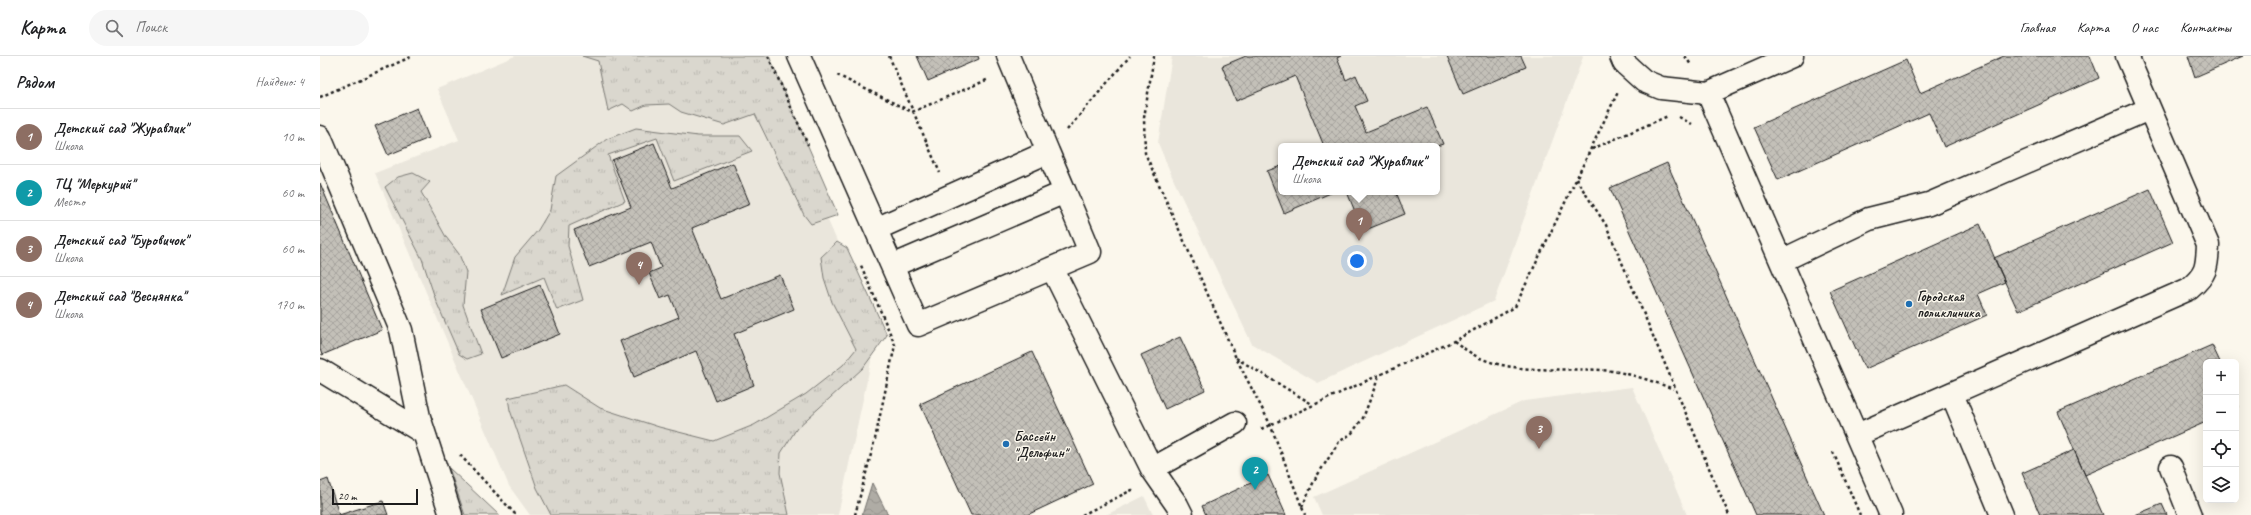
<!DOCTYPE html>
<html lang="ru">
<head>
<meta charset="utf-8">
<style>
  :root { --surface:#fff; --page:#f6f6f6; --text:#202124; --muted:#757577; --line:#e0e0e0; --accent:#0b8043 }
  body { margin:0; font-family:Caveat,sans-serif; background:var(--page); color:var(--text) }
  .controls { position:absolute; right:12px; bottom:12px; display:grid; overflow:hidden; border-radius:6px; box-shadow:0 4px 16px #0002 }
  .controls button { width:36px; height:36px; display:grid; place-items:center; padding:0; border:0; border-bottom:1px solid var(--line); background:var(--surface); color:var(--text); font:20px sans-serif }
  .scale { position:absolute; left:12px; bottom:10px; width:86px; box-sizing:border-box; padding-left:4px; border:2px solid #1c1c1c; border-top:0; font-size:11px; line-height:14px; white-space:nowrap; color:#1c1c1c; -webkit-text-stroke:3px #fbf7ec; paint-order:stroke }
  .you { position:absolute; left:1037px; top:205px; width:14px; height:14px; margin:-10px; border:3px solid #fff; border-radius:50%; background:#1a73e8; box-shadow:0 0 0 6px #1a73e833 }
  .badge { display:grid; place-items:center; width:26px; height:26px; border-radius:50%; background:var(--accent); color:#fff; font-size:13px; font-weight:700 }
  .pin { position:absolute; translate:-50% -33px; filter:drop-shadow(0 1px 2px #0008) }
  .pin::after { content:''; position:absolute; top:21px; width:14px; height:12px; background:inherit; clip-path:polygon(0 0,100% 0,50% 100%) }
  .popup { position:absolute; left:958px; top:87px; width:162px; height:52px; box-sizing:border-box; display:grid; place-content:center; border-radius:6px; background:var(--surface); filter:drop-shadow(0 1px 3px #0005); font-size:13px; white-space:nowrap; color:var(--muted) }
  .popup b { font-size:15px; color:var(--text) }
  .popup::after { content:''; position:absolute; left:50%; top:100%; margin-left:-8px; border:8px solid transparent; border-top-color:var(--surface) }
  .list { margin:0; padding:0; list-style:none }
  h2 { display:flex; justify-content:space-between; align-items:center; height:52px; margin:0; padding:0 16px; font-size:17px }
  h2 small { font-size:13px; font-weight:400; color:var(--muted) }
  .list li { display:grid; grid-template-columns:26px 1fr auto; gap:12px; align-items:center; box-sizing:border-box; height:56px; padding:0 16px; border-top:1px solid var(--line) }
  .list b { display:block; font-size:15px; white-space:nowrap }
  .list p { margin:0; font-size:13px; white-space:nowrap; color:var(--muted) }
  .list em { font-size:13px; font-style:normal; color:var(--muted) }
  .icon { flex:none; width:22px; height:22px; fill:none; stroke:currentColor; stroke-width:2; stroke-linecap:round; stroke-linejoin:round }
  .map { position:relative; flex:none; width:1931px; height:459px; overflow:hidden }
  header { display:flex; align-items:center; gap:24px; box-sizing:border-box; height:56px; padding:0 20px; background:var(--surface); border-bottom:1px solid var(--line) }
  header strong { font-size:19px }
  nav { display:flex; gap:22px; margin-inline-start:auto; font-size:14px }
  .search { width:280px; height:36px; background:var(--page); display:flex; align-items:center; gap:10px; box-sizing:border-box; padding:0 14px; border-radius:22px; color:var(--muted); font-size:15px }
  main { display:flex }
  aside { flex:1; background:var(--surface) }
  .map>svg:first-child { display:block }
</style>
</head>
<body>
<header>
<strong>Карта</strong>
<div class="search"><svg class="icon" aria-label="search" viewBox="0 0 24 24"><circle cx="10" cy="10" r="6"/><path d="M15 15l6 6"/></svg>Поиск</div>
<nav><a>Главная</a><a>Карта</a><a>О нас</a><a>Контакты</a></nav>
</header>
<main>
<aside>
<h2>Рядом<small>Найдено: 4</small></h2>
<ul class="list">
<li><span class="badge" style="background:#8d6e63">1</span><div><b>Детский сад &quot;Журавлик&quot;</b><p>Школа</p></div><em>10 m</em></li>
<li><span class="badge" style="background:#0f9aa8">2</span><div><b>ТЦ &quot;Меркурий&quot;</b><p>Место</p></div><em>60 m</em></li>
<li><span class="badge" style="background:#8d6e63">3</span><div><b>Детский сад &quot;Буровичок&quot;</b><p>Школа</p></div><em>60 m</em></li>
<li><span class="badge" style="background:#8d6e63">4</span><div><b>Детский сад &quot;Веснянка&quot;</b><p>Школа</p></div><em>170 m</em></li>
</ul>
</aside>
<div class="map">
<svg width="1931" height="459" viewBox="0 0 1931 459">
  <defs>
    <pattern id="grass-tufts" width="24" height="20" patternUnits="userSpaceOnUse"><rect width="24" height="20" fill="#dad7ce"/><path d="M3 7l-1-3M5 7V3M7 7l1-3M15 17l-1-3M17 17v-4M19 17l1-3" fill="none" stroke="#bab8b0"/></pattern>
    <pattern id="water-waves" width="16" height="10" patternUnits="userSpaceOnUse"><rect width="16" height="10" fill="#afaca5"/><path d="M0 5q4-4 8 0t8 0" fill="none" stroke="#96938d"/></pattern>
    <pattern id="building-cross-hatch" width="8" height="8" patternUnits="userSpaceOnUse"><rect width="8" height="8" fill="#c3c0b8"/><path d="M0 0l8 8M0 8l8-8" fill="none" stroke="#a7a49e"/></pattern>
  </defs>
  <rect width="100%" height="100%" fill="#fbf7ec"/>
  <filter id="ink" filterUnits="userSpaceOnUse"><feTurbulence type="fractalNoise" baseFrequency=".025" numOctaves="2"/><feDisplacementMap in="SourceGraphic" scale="8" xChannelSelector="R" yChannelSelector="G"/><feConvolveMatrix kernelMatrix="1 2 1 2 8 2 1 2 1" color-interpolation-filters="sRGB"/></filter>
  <g filter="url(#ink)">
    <path fill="#eae6dc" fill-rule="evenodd" d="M195,0H437L557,278L518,459H210L189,430L55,117L139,84L117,33Z
      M852,0H1262L1263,1L1174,245L998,327L932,288L854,125L838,87ZM961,90H1117V136H961Z
      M1312,331L1367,459H1002L994,441L1204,345Z
      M824,440L833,459H786Z"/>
    <path fill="url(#grass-tufts)" stroke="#7b7a75" d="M262,0H449L518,159L491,168L484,159L435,58L404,69L361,56L349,48L326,49L313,55L303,48L288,55L278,5Z
      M316,72L378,80H420L432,95L354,125L337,82L288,99L305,145L249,170L248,190L263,244L237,254L224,221L182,239L195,201L218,174L230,154L236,120L287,83Z
      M93,117L110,126L101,136L126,181L139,198L146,216L143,249L161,298L147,303L139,298L116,245L102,203L65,131L78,121Z
      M517,186L527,192L567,279L543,312L477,372L461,397L460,417L469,459H231L217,432L190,354L188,342L244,329L280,352L339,371L394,385L434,369L486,338L523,309L536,293L512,246L504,222L501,201Z
      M129,412L179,459H145Z"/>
    <path fill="url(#water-waves)" stroke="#74726e" d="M552,427L568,459H542Z"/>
    <path fill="url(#building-cross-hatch)" stroke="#1c1c1c" d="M597,0H658L659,3L608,25Z
      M926,0H1021L1017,2L1026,24L1036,19L1047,45L1035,50L1046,76L1107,51L1123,88L1117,90H1004L975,20L916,45L902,10Z
      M1127,0H1201L1206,11L1143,38Z
      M1684,0H1770L1779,22L1624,91L1609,57L1458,124L1434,71L1586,4L1600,37Z
      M1868,0H1923L1875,21Z
      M97,52L109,82L68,99L55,70Z
      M334,87L352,132L413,107L430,148L372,172L401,243L460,219L474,253L414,278L434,329L396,345L376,295L314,321L300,285L359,261L350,239L340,243L329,217L341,212L331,186L269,211L254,174L311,151L292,104Z
      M1347,107L1504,459H1436L1290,132Z
      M961,110V136H1013L964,157L947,115Z
      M0,127L62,274L2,299L0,293Z
      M1830,133L1853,186L1698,255L1674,202Z
      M1027,136H1076L1085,158L1043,175Z
      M1660,168L1685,226L1658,238L1667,259L1545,313L1510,235Z
      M220,229L240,278L181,302L161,253Z
      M860,281L885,334L845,353L821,299Z
      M1892,289L1900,306H1886V366L1765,419L1738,356Z
      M712,296L773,428L707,459H651L600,348Z
      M1916,343L1919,351L1916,352Z
      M1754,394L1783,459H1720L1702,417Z
      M948,419L966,459H886L882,450Z
      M8,423L19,459L63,445L68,459H0V426Z
      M1842,448L1847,459H1815Z"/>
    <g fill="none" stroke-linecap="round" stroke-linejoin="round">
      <g stroke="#1c1c1c" stroke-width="25">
        <path id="minor" d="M479,0L572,210L745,136L728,96
          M1301,0L1304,7L1324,25L1341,32L1388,37L1472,0
          M1388,37L1571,459
          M0,81L81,274L99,361L131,459
          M556,173L728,96L688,0
          M1461,205L1549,163L1609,148L1829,53
          M572,210L598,269L770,196L745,136
          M732,212L832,413L915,367
          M0,314L104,377
          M1632,338L1682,459
          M1537,379L1869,233C1887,218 1887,211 1888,189L1807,0
          M1851,411L1870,459
          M832,413L857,449L862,459"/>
      </g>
      <path stroke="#1c1c1c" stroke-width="2.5" stroke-dasharray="3 3" stroke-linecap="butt" d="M448,0L488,89
        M569,0L620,117
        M834,0L824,62L825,97L916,302L950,368L985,459
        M1365,0L1371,9
        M517,19L592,56L669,23
        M0,41L93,0
        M1359,61L1372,68
        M747,74L810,0
        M1272,93L1348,60
        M1256,123L1286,169L1409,459
        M1134,285C1142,291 1151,298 1160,302C1202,320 1249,310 1292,315C1313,318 1334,326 1354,333
        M916,302L992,348
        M941,373L1134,285L1195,251L1298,36
        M1513,396L1540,459
        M140,399L196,459
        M982,451L995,423L1019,386L1032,377L1043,362L1059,320
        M535,459L555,383L575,289L540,207
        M762,459L814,433"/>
      <use href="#minor" stroke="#fbf7ec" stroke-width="22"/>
    </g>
  </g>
  <g fill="#1f6fb2" stroke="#fbf7ec" stroke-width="1.5">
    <circle cx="1589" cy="248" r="4"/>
    <circle cx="686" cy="388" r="4"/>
  </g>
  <g text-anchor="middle" stroke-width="3" stroke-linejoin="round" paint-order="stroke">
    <g font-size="14" font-weight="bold" fill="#1c1c1c" stroke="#fbf7ec" text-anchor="start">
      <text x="1597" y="245">Городская<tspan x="1597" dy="16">поликлиника</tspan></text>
      <text x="694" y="385">Бассейн<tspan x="694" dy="16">"Дельфин"</tspan></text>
    </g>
  </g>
</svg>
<div class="controls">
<button>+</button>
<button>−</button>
<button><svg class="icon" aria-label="locate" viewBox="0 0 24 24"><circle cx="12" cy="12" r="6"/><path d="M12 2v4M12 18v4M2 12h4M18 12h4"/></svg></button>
<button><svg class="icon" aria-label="layers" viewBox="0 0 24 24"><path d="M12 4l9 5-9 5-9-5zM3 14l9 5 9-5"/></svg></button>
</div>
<div class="scale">20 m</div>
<div class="you"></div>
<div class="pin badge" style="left:1039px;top:185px;background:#8d6e63">1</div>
<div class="popup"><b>Детский сад &quot;Журавлик&quot;</b>Школа</div>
<div class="pin badge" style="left:935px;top:434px;background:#0f9aa8">2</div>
<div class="pin badge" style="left:1219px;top:393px;background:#8d6e63">3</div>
<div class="pin badge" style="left:319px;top:229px;background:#8d6e63">4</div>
</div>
</main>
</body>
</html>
